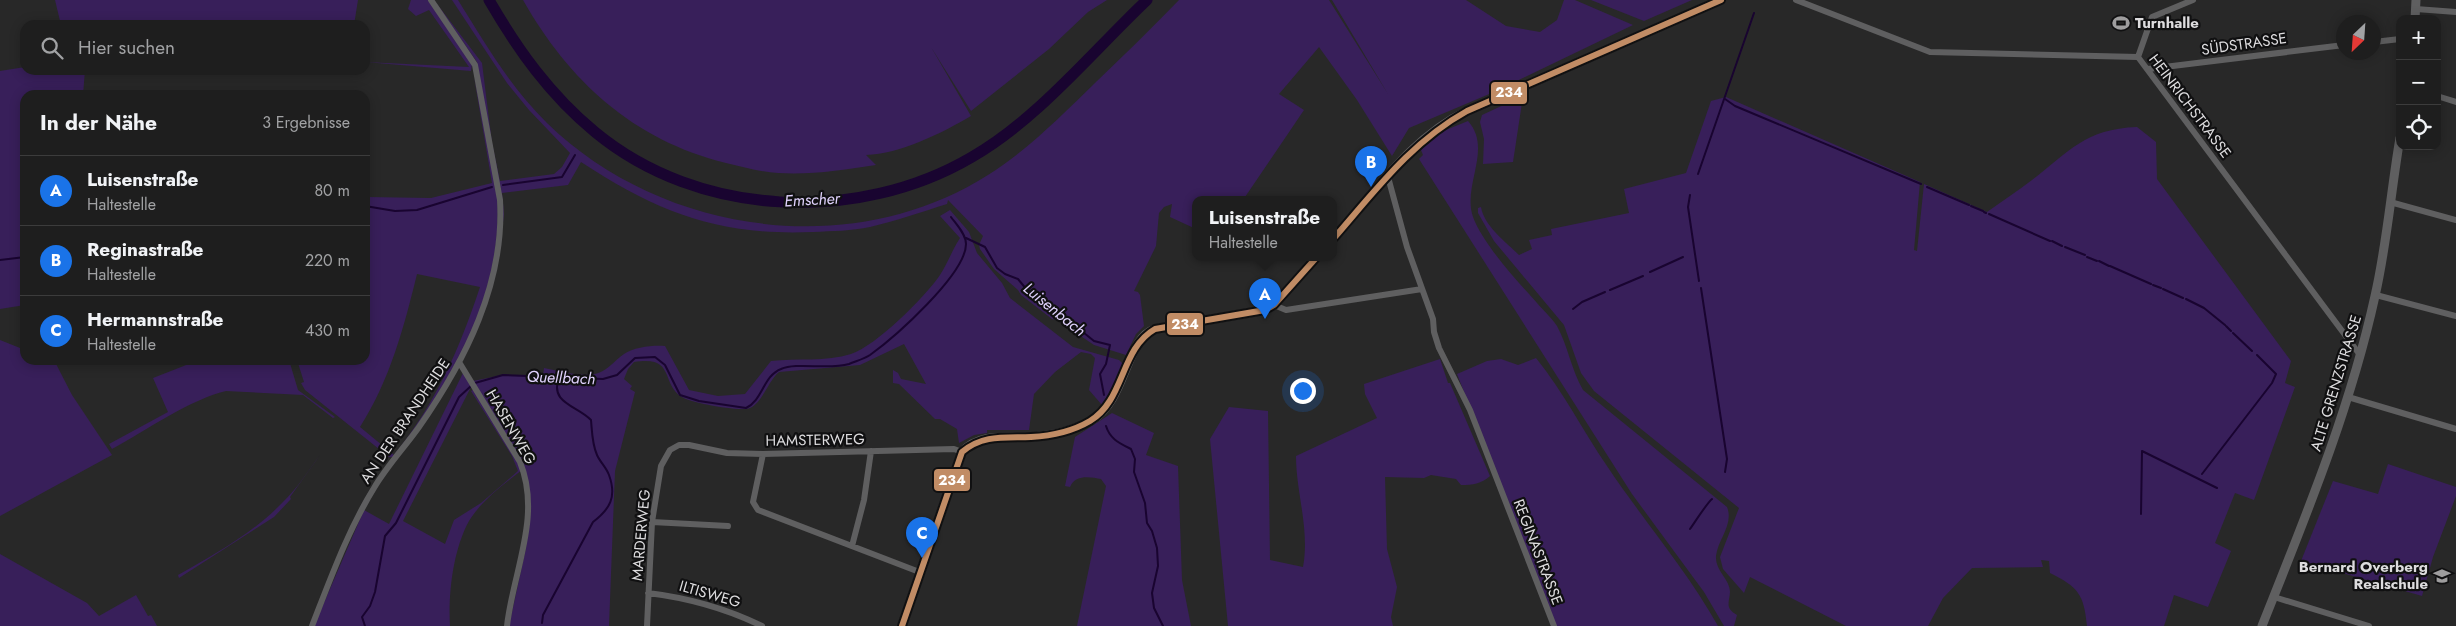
<!DOCTYPE html>
<html lang="de">
<head>
<meta charset="utf-8">
<style>
  :root { --surface:#1e1e1e; --page:#262727; --text:#f1f3f6; --muted:#a1a2a4; --line:#3c3c3c; --accent:#1a73e8 }
  body { margin:0; font-family:Jost,sans-serif; background:var(--page); color:var(--text) }
  .controls { position:absolute; right:15px; top:15px; display:grid; overflow:hidden; border-radius:10px; box-shadow:0 2px 12px #0003 }
  .controls button { width:45px; height:45px; display:grid; place-items:center; padding:0; border:0; border-bottom:1px solid var(--line); background:var(--surface); color:var(--text); font:25px sans-serif }
  .compass { position:absolute; left:2336px; top:15px; width:45px; height:45px; border-radius:50%; background:var(--surface); box-shadow:0 2px 12px #0003; rotate:205deg }
  .you { position:absolute; left:1302px; top:390px; width:18px; height:18px; margin:-12px; border:4px solid #fff; border-radius:50%; background:#1a73e8; box-shadow:0 0 0 8px #1a73e833 }
  .badge { display:grid; place-items:center; width:32px; height:32px; border-radius:50%; background:var(--accent); color:#fff; font-size:16px; font-weight:700 }
  .pin { position:absolute; translate:-50% -41px; filter:drop-shadow(0 1px 2px #0008) }
  .pin::after { content:''; position:absolute; top:26px; width:18px; height:15px; background:inherit; clip-path:polygon(0 0,100% 0,50% 100%) }
  .popup { position:absolute; left:1192px; top:196px; width:145px; height:65px; box-sizing:border-box; display:grid; place-content:center; border-radius:10px; background:var(--surface); filter:drop-shadow(0 1px 4px #0005); font-size:16px; white-space:nowrap; color:var(--muted) }
  .popup b { font-size:19px; color:var(--text) }
  .popup::after { content:''; position:absolute; left:50%; top:100%; margin-left:-10px; border:10px solid transparent; border-top-color:var(--surface) }
  .list { margin:0; padding:0; list-style:none }
  h2 { display:flex; justify-content:space-between; align-items:center; height:65px; margin:0; padding:0 20px; font-size:21px }
  h2 small { font-size:16px; font-weight:400; color:var(--muted) }
  .list li { display:grid; grid-template-columns:32px 1fr auto; gap:15px; align-items:center; box-sizing:border-box; height:70px; padding:0 20px; border-top:1px solid var(--line) }
  .list b { display:block; font-size:19px; white-space:nowrap }
  .list p { margin:0; font-size:16px; white-space:nowrap; color:var(--muted) }
  .list em { font-size:16px; font-style:normal; color:var(--muted) }
  .icon { flex:none; width:28px; height:28px; fill:none; stroke:currentColor; stroke-width:2; stroke-linecap:round; stroke-linejoin:round }
  .map { position:relative; flex:none; width:2456px; height:626px; overflow:hidden }
  .search { position:absolute; background:var(--surface); box-shadow:0 2px 12px #0003; left:20px; top:20px; width:350px; height:55px; display:flex; align-items:center; gap:12px; box-sizing:border-box; padding:0 18px; border-radius:15px; color:var(--muted); font-size:19px }
  .panel { position:absolute; background:var(--surface); box-shadow:0 2px 12px #0003; left:20px; top:90px; width:350px; height:275px; border-radius:15px }
  .map>svg:first-child { display:block }
</style>
</head>
<body>
<div class="map">
<svg width="2456" height="626" viewBox="0 0 2456 626">
  <rect width="100%" height="100%" fill="#282828"/>
  <path fill="#381f5a" fill-rule="evenodd" d="M55,0H358L354,25H153L152,22L144,25H61Z
    M411,0H428L472,64L471,71L365,62L469,67L429,10L416,16L408,9Z
    M434,0L482,63L492,143L500,181L554,174L562,167L570,153L529,110L507,83L452,0H458C485,43 510,87 547,123C661,234 851,262 988,175C1029,149 1062,115 1096,82C1124,55 1152,28 1179,0H1329L1388,94L1332,0H1466L1506,26L1540,32L1557,20L1564,0H1575L1633,25L1494,92L1409,128L1392,156L1357,100L1319,47L1279,94L1304,110L1243,200H1196V229L1170,217L1172,204L1164,207L1159,213L1156,246L1134,291L1138,292L1140,295L1144,326L1136,334L1126,355L1094,345L1057,320L1052,319L1021,295L1018,290L994,269L980,249L979,245L983,236L948,200L947,204C921,212 896,221 870,227C852,231 832,231 813,232C719,236 659,213 581,162L568,185L502,193L504,214L499,256L502,217L477,62Z
    M523,0H1107L1088,12L1049,49L971,111L931,47L971,116C942,133 900,154 866,155L876,165C844,170 811,175 778,173C761,172 743,167 726,163C633,140 569,81 523,0Z
    M1591,0H1692L1644,21Z
    M25,67V70H85L83,95H25V305L0,309V71Z
    M474,77C481,112 494,157 497,192C505,291 453,382 393,457H389L305,390L301,383L304,382L297,360H365V197L431,198L492,183ZM417,274L480,287C459,350 436,403 394,455L360,427C390,380 404,327 417,274Z
    M1523,96L1513,162L1483,164L1484,139L1480,122L1482,115Z
    M1726,97L1920,182L1914,250L1917,251L1924,184L1987,212C2002,201 2018,191 2032,180C2070,151 2085,129 2137,127L2156,142L2157,179L2291,361L2285,383L2295,387L2254,500L2235,493L2215,543L2231,551L2208,607L2174,595L2164,626H2087C2084,594 2078,587 2050,573L2049,561L2041,560L2043,567L1972,568L1943,598L1928,626H1846L1750,577L1744,593L1723,569L1720,557L1739,508L1594,391L1581,373L1564,325L1494,241L1478,213V208L1481,207C1484,226 1506,242 1519,255L1532,249L1529,240L1552,235L1551,229L1629,213L1624,189L1686,173L1711,101Z
    M1468,121C1493,149 1462,185 1473,217C1483,244 1517,281 1537,303C1544,311 1551,317 1557,326C1568,346 1571,369 1583,390L1727,507C1734,524 1718,539 1716,556C1715,571 1730,579 1730,592C1729,604 1725,608 1737,615L1734,626H1724L1704,592L1632,494L1419,159L1423,155L1421,150L1441,132Z
    M950,210L969,232L977,253L1002,283L1010,298L1073,347L1119,360L1123,364L1108,397L1102,405L1089,390L1095,358L1091,354L1081,352L1055,372L1034,394L1029,430H987V433L974,435L959,443L957,429L940,419H935L899,384L893,383V370L898,373L901,379L926,384L904,344L860,365L779,372C768,381 763,402 750,408C740,412 691,403 682,397C660,383 676,355 634,362L628,369L624,379L632,386L630,389L635,392L615,471L609,626H509L526,548L529,484L473,381L503,375L543,376L544,368C559,371 579,377 595,374C606,372 614,361 624,354C634,347 653,345 665,346L689,390L718,396L745,394L771,361C797,358 826,362 851,354C876,346 925,297 940,275C948,263 952,250 960,238L940,216Z
    M0,340L25,350V360H54L72,395L112,455L0,516Z
    M1536,358C1563,391 1583,431 1607,466C1643,520 1686,569 1718,626H1555L1457,374L1487,361L1501,359L1518,365Z
    M1440,359L1448,383H1450L1490,476C1481,484 1473,485 1461,485L1456,479L1431,475L1424,478L1385,477L1387,549L1397,587L1391,617L1393,626H1228L1210,439L1229,407L1268,411L1270,560L1303,567C1310,529 1296,493 1296,456L1377,418L1365,394L1364,384Z
    M199,360H289L298,390L335,417L333,418L303,395L226,391C191,399 145,431 112,449L109,444L168,412L153,378Z
    M463,373L473,383L403,521L445,544L454,520L481,503L518,471L512,456L471,391L474,389L522,470C504,484 481,501 469,521C453,550 448,594 450,626H314L364,510L389,524Z
    M1112,413L1154,433L1146,455L1178,466L1182,580L1191,626H1077L1106,486L1101,479C1091,477 1075,474 1070,487L1065,486L1075,437Z
    M320,455L290,497L291,499L274,517L179,578L178,575C214,555 253,533 282,503C297,489 308,471 320,455Z
    M2388,464L2456,487V496L2433,557L2422,596L2301,561L2333,481L2378,494Z
    M0,554L87,603L99,616L136,595L148,616L151,615L157,626H0Z"/>
  <g fill="none" stroke-linecap="round" stroke-linejoin="round">
    <path stroke="#190430" stroke-width="2" d="M1725,99L1735,106L1921,184
      M1698,174L1754,13
      M503,185L562,177L575,155
      M1927,187L1969,205
      M1690,195L1688,207L1699,281
      M365,206L395,211L417,210L492,187
      M1971,206L1983,211
      M1984,212L1986,213
      M1989,214L2050,241
      M966,238L985,247L997,268L1005,274L1018,279L1027,290L1036,294L1047,307L1063,316L1094,341L1110,345L1106,364L1100,374L1104,395
      M2052,241L2062,246
      M2065,247L2085,255
      M2087,257L2097,261
      M0,260L25,257
      M2099,261L2109,266
      M2110,266L2151,284
      M1650,272L1683,257
      M2153,285L2161,288
      M1701,288L1727,459L1725,472
      M2163,289L2183,298
      M1610,290L1643,276
      M2186,299L2204,308L2225,325
      M1573,309L1582,302L1605,292
      M2226,326L2231,331
      M2233,333L2252,351
      M475,383L503,375L603,379L617,375L635,358L655,357L665,365L680,395L699,401L746,408C763,400 763,376 781,369C797,362 829,370 849,364C856,361 864,359 870,355C895,337 966,274 966,244C966,234 956,224 951,217
      M1106,426C1110,439 1119,443 1131,449L1135,459L1134,472L1145,503L1147,523L1152,531L1157,548L1158,566L1152,593L1154,608L1163,626
      M2202,474L2272,383L2276,374L2257,355
      M2141,514L2142,451L2217,488
      M1690,529C1695,522 1707,503 1712,499
      M542,623L543,615L593,522C610,509 617,497 609,475C606,467 600,462 597,455C592,444 592,431 591,420C578,406 549,403 559,378
      M365,626L362,617L370,606L375,592L385,536L396,523L459,397L471,386"/>
    <path stroke="#190430" stroke-width="11" d="M489,0C518,50 550,95 595,132C699,218 858,224 972,157C1038,119 1092,52 1147,0"/>
    <path stroke="#5f5f60" stroke-width="6" d="M1796,0L1930,52L2138,57L2360,355
      M2416,9L2456,12
      M2374,42L2400,39
      M2138,57L2152,17L2193,0
      M2148,69L2344,45
      M2437,96L2456,102
      M1388,177L1407,247L1433,319L1434,332L1439,348L1470,410L1554,626
      M2390,202L2456,220
      M2376,295L2456,316
      M1274,305L1286,310L1422,289
      M459,362L520,462C542,516 513,572 507,626
      M2348,397L2456,429
      M763,454L753,502L758,510L922,573
      M652,522L728,526
      M852,546L864,500L871,451
      M648,593C689,598 725,608 762,626
      M2274,597L2369,626
      M312,626C330,580 348,530 374,488C387,466 404,448 419,427C465,361 505,283 500,200L475,65L431,0
      M647,626L652,522L661,466L670,450L679,445H689L727,453L763,454L954,449L962,452"/>
    <path stroke="#5f5f60" stroke-width="9" d="M2415,19L2416,0
      M1334,238C1374,194 1411,137 1467,111L1721,0
      M902,626L962,452C982,430 1014,440 1041,436C1058,434 1077,429 1092,420C1126,401 1126,337 1155,329L1265,310L1274,305L1316,258
      M2262,626C2305,518 2350,410 2375,296C2387,244 2391,190 2400,138"/>
    <g stroke="#101011" stroke-width="10">
      <path id="bus-1" d="M1334,238C1375,191 1411,142 1467,111L1721,0
        M902,626L962,452C983,434 1006,438 1031,437C1051,436 1073,431 1090,421C1125,400 1120,349 1155,329L1265,310L1274,305L1316,258"/>
    </g>
    <use href="#bus-1" stroke="#c18c65" stroke-width="6"/>
  </g>
  <defs>
    <g id="stadium-bare" transform="scale(1.35)"><path d="M0-5a6.5 5 0 1 0 0 10a6.5 5 0 1 0 0-10ZM-3.5-1.8h7v3.6h-7Z" fill="#9e9d9e" stroke="#101011" stroke-width="2.5" paint-order="stroke"/></g>
    <g id="school-bare" transform="scale(1.35)"><path d="M0-5L7-2L0 1L-7-2ZM-4 1L0 2.5L4 1V4Q0 6-4 4Z" fill="#9e9d9e" stroke="#101011" stroke-width="2.5" paint-order="stroke"/></g>
  </defs>
  <g fill-rule="evenodd">
    <use href="#stadium-bare" x="2121" y="23"/>
    <use href="#school-bare" x="2442" y="576"/>
  </g>
  <g text-anchor="middle" stroke-width="4.5" stroke-linejoin="round" paint-order="stroke">
    <g font-size="15" font-weight="bold" fill="#dddcde" stroke="#101011" text-anchor="start">
      <text x="2135" y="28">Turnhalle</text>
      <text x="2428" y="572" text-anchor="end">Bernard Overberg<tspan x="2428" dy="17">Realschule</tspan></text>
    </g>
    <g font-size="15" fill="#dddcde" stroke="#101011">
      <text transform="translate(2244 44) rotate(-8)" y="5">SÜDSTRASSE</text>
      <text transform="translate(2190 106) rotate(53)" y="5">HEINRICHSTRASSE</text>
      <text transform="translate(2336 383) rotate(-73)" y="5">ALTE GRENZSTRASSE</text>
      <text transform="translate(405 421) rotate(-56)" y="5">AN DER BRANDHEIDE</text>
      <text transform="translate(511 427) rotate(60)" y="5">HASENWEG</text>
      <text transform="translate(815 440) rotate(-1)" y="5">HAMSTERWEG</text>
      <text transform="translate(641 535) rotate(-85)" y="5">MARDERWEG</text>
      <text transform="translate(1538 552) rotate(69)" y="5">REGINASTRASSE</text>
      <text transform="translate(710 594) rotate(16)" y="5">ILTISWEG</text>
    </g>
    <g font-size="16" font-style="italic" fill="#e0d2fd" stroke="#101011">
      <text transform="translate(812 199) rotate(-3)" y="6">Emscher</text>
      <text transform="translate(1055 309) rotate(39)" y="6">Luisenbach</text>
      <text transform="translate(561 377) rotate(2)" y="6">Quellbach</text>
    </g>
  </g>
  <g stroke="#101011" stroke-width="2">
    <rect x="1490" y="81" width="38" height="24" rx="5" fill="#c18c65"/>
    <rect x="1166" y="312" width="38" height="24" rx="5" fill="#c18c65"/>
    <rect x="933" y="468" width="38" height="24" rx="5" fill="#c18c65"/>
  </g>
  <g font-size="14" text-anchor="middle" font-weight="bold" fill="#fff">
    <text x="1509" y="97">234</text>
    <text x="1185" y="329">234</text>
    <text x="952" y="485">234</text>
  </g>
</svg>
<div class="controls">
<button>+</button>
<button>−</button>
<button><svg class="icon" aria-label="locate" viewBox="0 0 24 24"><circle cx="12" cy="12" r="6"/><path d="M12 2v4M12 18v4M2 12h4M18 12h4"/></svg></button>
</div>
<svg class="compass" viewBox="-18 -18 36 36"><path d="M0-13l5 13h-10z" fill="#e53935"/><path d="M0 13l5-13h-10z" fill="#a1a2a4"/></svg>
<div class="you"></div>
<div class="pin badge" style="left:1265px;top:319px">A</div>
<div class="popup"><b>Luisenstraße</b>Haltestelle</div>
<div class="pin badge" style="left:1371px;top:187px">B</div>
<div class="pin badge" style="left:922px;top:558px">C</div>
<div class="search"><svg class="icon" aria-label="search" viewBox="0 0 24 24"><circle cx="10" cy="10" r="6"/><path d="M15 15l6 6"/></svg>Hier suchen</div>
<section class="panel">
<h2>In der Nähe<small>3 Ergebnisse</small></h2>
<ul class="list">
<li><span class="badge">A</span><div><b>Luisenstraße</b><p>Haltestelle</p></div><em>80 m</em></li>
<li><span class="badge">B</span><div><b>Reginastraße</b><p>Haltestelle</p></div><em>220 m</em></li>
<li><span class="badge">C</span><div><b>Hermannstraße</b><p>Haltestelle</p></div><em>430 m</em></li>
</ul>
</section>
</div>
</body>
</html>
